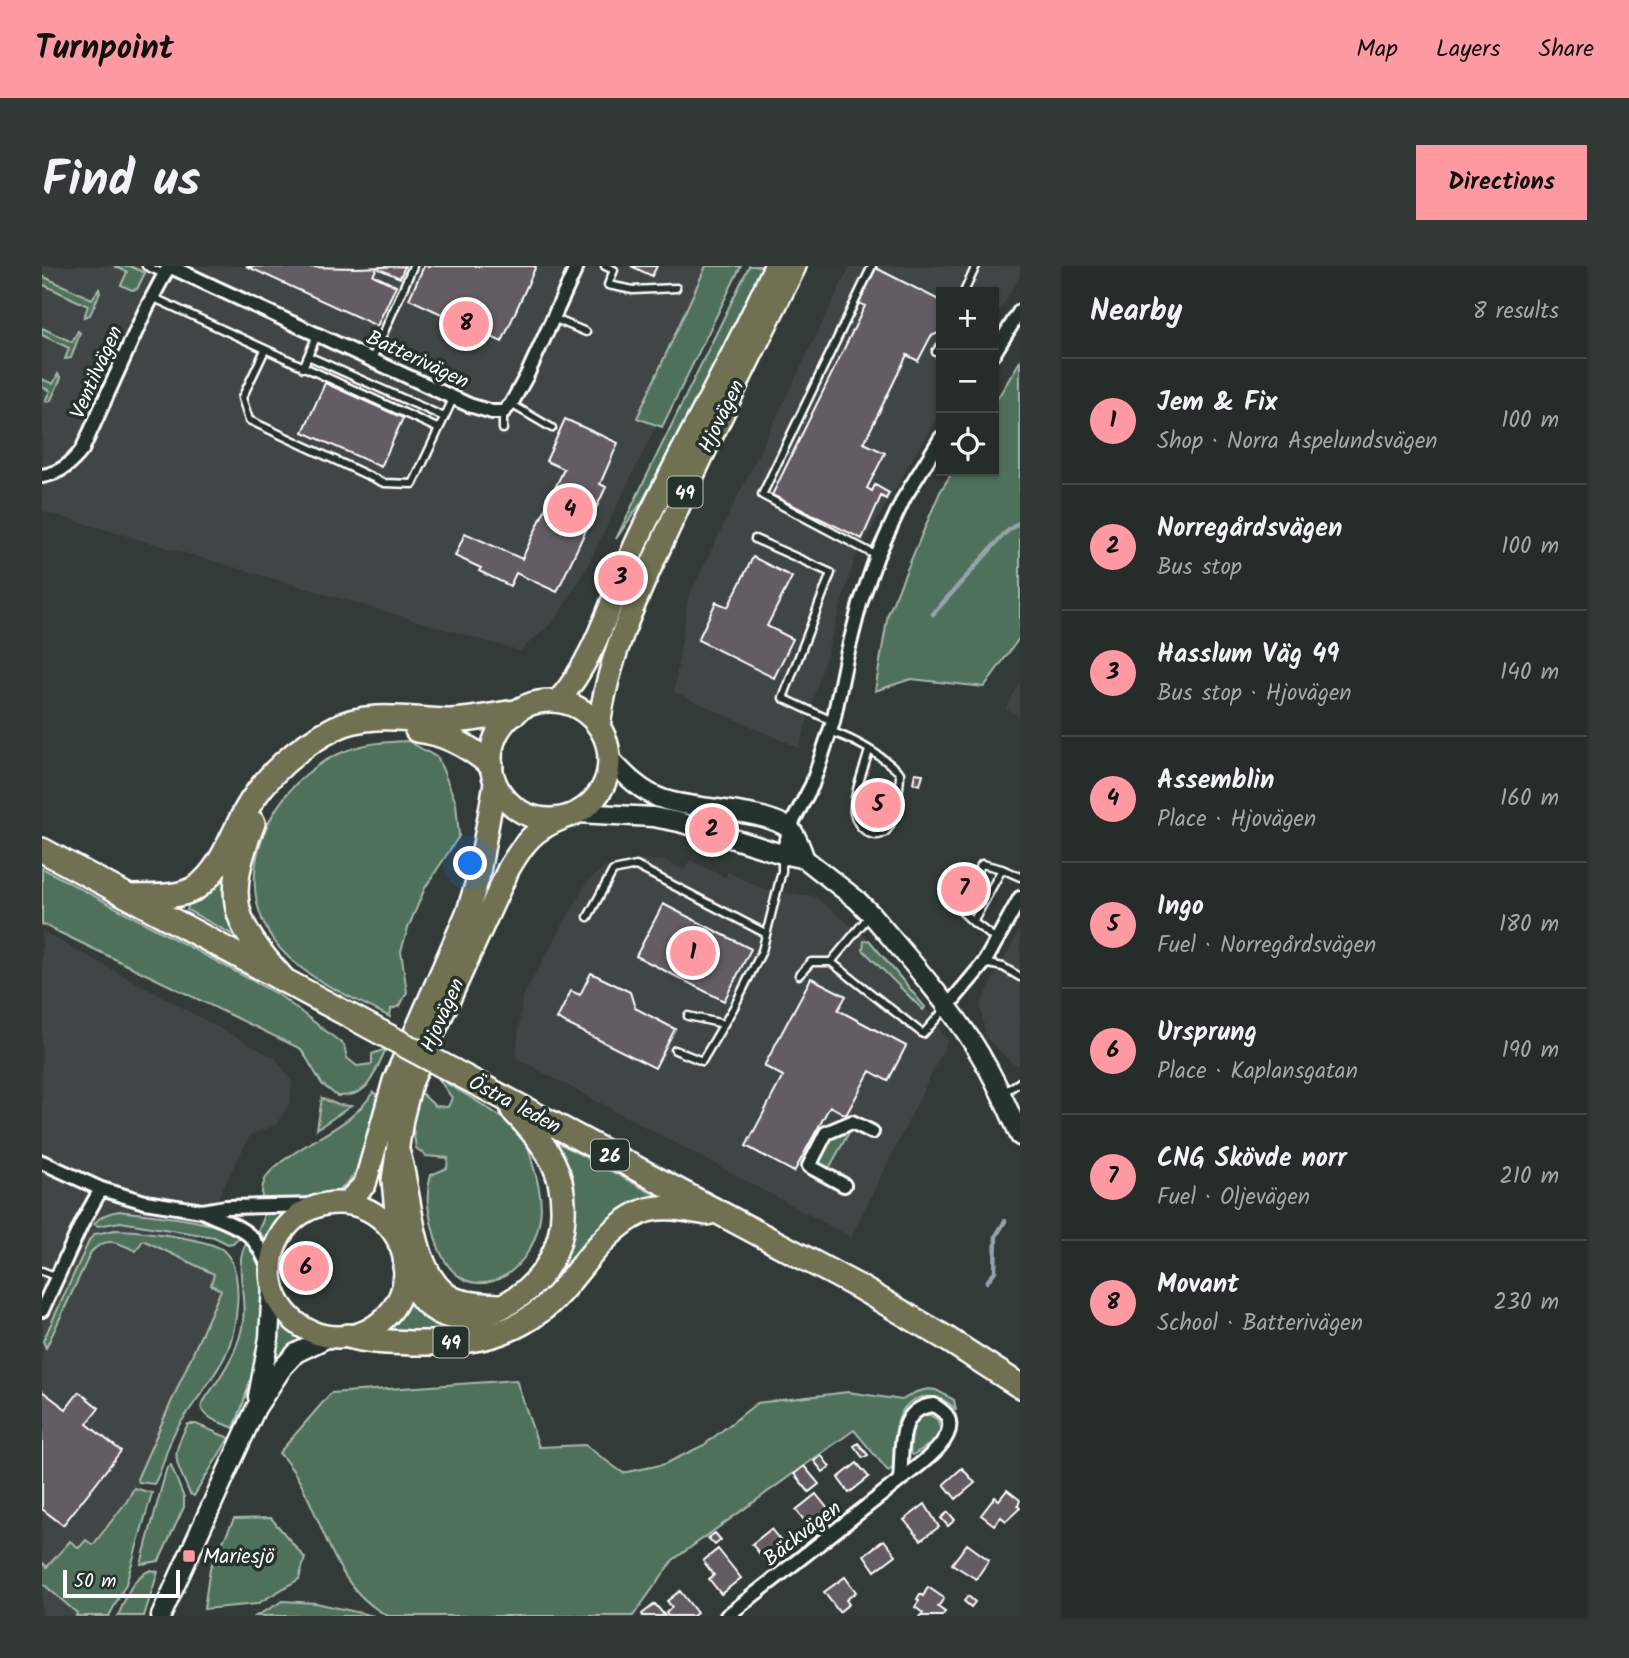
<!DOCTYPE html>
<html lang="en">
<head>
<meta charset="utf-8">
<style>
  :root { --surface:#262c2a; --page:#323836; --text:#f1f3f6; --muted:#a4a7a8; --line:#424847; --accent:#ff9aa2 }
  body { margin:0; font-family:Kalam,sans-serif; background:var(--page); color:var(--text) }
  .controls { position:absolute; right:21px; top:21px; display:grid; overflow:hidden; border-radius:0px; box-shadow:0 2px 5px #0004 }
  .controls button { width:63px; height:63px; display:grid; place-items:center; padding:0; border:0; border-bottom:2px solid var(--line); background:var(--surface); color:var(--text); font:35px sans-serif }
  .scale { position:absolute; left:21px; bottom:18px; width:117px; box-sizing:border-box; padding-left:7px; border:4px solid #fff; border-top:0; font-size:19px; line-height:24px; white-space:nowrap; color:#fff; -webkit-text-stroke:5px #26332d; paint-order:stroke }
  .you { position:absolute; left:429px; top:598px; width:24px; height:24px; margin:-18px; border:5px solid #fff; border-radius:50%; background:#1a73e8; box-shadow:0 0 0 10px #1a73e833 }
  .badge { display:grid; place-items:center; width:46px; height:46px; border-radius:50%; background:var(--accent); color:#111; font-size:23px; font-weight:700 }
  .pin { position:absolute; translate:-50% -50%; border:4px solid #fff; box-shadow:0 2px 7px #0006 }
  .list { margin:0; padding:0; list-style:none }
  h2 { display:flex; justify-content:space-between; align-items:center; height:91px; margin:0; padding:0 28px; font-size:30px }
  h2 small { font-size:23px; font-weight:400; color:var(--muted) }
  .list li { display:grid; grid-template-columns:46px 1fr auto; gap:21px; align-items:center; box-sizing:border-box; height:126px; padding:0 28px; border-top:2px solid var(--line) }
  .list b { display:block; font-size:26px; white-space:nowrap }
  .list p { margin:0; font-size:23px; white-space:nowrap; color:var(--muted) }
  .list em { font-size:23px; font-style:normal; color:var(--muted) }
  .icon { flex:none; width:38px; height:38px; fill:none; stroke:currentColor; stroke-width:2; stroke-linecap:round; stroke-linejoin:round }
  .map { position:relative; flex:none; width:978px; height:1350px; overflow:hidden; border-radius:0px }
  header { display:flex; align-items:center; gap:42px; box-sizing:border-box; height:98px; padding:0 35px; background:var(--accent); color:#111 }
  header strong { font-size:33px }
  nav { display:flex; gap:38px; margin-inline-start:auto; font-size:24px }
  .intro { display:flex; align-items:center; justify-content:space-between; box-sizing:border-box; height:168px; padding:0 42px }
  h1 { margin:0; font-size:49px }
  .button { padding:18px 32px; border-radius:0px; background:var(--accent); color:#111; font-size:24px; font-weight:700 }
  main { display:flex; gap:42px; padding:0 42px }
  aside { flex:1; background:var(--surface); border-radius:0px; box-shadow:0 2px 5px #0004 }
  .map>svg:first-child { display:block }
</style>
</head>
<body>
<header>
<strong>Turnpoint</strong>
<nav><a>Map</a><a>Layers</a><a>Share</a></nav>
</header>
<div class="intro"><h1>Find us</h1><a class="button">Directions</a></div>
<main>
<div class="map">
<svg width="978" height="1350" viewBox="0 0 978 1350">
  <rect width="100%" height="100%" fill="#323b38"/>
  <filter id="ink" filterUnits="userSpaceOnUse"><feTurbulence type="fractalNoise" baseFrequency=".0143" numOctaves="2"/><feDisplacementMap in="SourceGraphic" scale="14" xChannelSelector="R" yChannelSelector="G"/><feConvolveMatrix kernelMatrix="1 2 1 2 8 2 1 2 1" color-interpolation-filters="sRGB"/></filter>
  <g filter="url(#ink)">
    <path fill="#414545" d="M0,0H693L545,301L513,354L478,385L0,245Z
      M808,0H978V10L952,54V26H899V144L813,292L757,482L632,426L646,332Z
      M978,416V451L964,443Z
      M599,593L625,595L642,604L648,594L683,611L686,606L723,624L772,630L827,674L883,741L906,775L809,971L474,792L480,732L545,616L561,602Z
      M978,663V800L971,798L944,772L938,739Z
      M0,665L234,793L250,815L248,837L233,860L209,868L145,991L186,1012L41,1350H0Z"/>
    <path fill="#50715c" stroke="#a8b8ae" stroke-width="2" d="M72,0H88L103,7L95,23L90,24L79,19L85,6Z
      M664,0H699L620,161L595,152Z
      M707,0H723L678,91L601,234L574,273Z
      M0,10L50,33L57,23L58,27L48,49L42,51L46,40L0,18Z
      M0,62L30,76L36,65L38,67L29,92L23,93L27,82L0,69Z
      M978,95V371L942,421L869,413L833,425L846,348L898,226L911,205H952V138Z
      M16,108L19,112L9,134L5,136L3,135L8,125L0,121V113L11,118Z
      M366,475L396,492L414,537L417,570L383,622L366,662L359,685L365,726L358,740L349,743L348,751C308,730 256,711 230,672C186,606 232,514 299,487C321,477 342,476 366,475Z
      M187,591L194,667L191,669L145,644L146,639L157,632Z
      M0,602L237,729L302,779L305,792L315,800L330,798V788L341,784L343,785C330,811 328,831 295,830L280,818L259,783L0,658Z
      M827,674L883,741L881,744L821,684L822,675Z
      M396,812C416,824 472,855 483,873C487,880 489,891 491,899C496,915 501,935 498,952C490,1014 416,1052 393,971C387,948 382,932 389,909L405,902L406,892L384,890L374,882L370,856L377,825L393,840L406,841L410,832Z
      M331,826L336,829C328,864 324,921 281,930C261,934 240,933 220,934C219,923 221,912 230,904C260,875 309,863 331,826Z
      M280,832L296,839L309,840L275,863Z
      M810,861L785,906L776,901L774,893L790,868Z
      M506,871L621,933L594,939L580,947C533,993 495,1062 423,1069C394,1071 365,1069 337,1067L359,1043L366,1030C380,1049 396,1058 419,1061C481,1071 532,1009 533,951C534,922 523,895 506,871Z
      M78,945C110,950 172,953 198,970L191,977L186,978L172,971L78,956L56,960L52,958C59,949 67,946 78,945Z
      M221,948H243L235,957L224,974L216,965L221,954Z
      M73,964C93,964 170,973 182,985C204,1006 195,1064 184,1088C171,1115 150,1138 134,1164C124,1180 122,1202 112,1218L97,1216L95,1213L179,1024L169,1019L172,1008L101,974L94,985C77,977 65,969 49,986L4,1082L1,1075L48,973L53,968Z
      M205,976C240,1016 210,1118 192,1162C181,1157 164,1154 159,1141C162,1133 168,1126 173,1119C186,1099 198,1079 201,1055C205,1030 191,995 205,976Z
      M235,1052L251,1067L261,1072L248,1080L227,1108Z
      M474,1114L497,1181L543,1179L581,1207L623,1198L662,1179L715,1137L806,1126L860,1134L874,1126L886,1123L894,1124L912,1134L914,1144C898,1125 866,1125 857,1152C851,1166 853,1187 851,1202L846,1205L812,1164L631,1294L591,1350H346C280,1315 284,1237 237,1187L289,1127Z
      M883,1149H888L896,1154L899,1167L894,1174L871,1189L868,1186C870,1172 869,1155 883,1149Z
      M146,1158H154L187,1172L152,1230L148,1228C134,1194 127,1192 146,1158Z
      M129,1199L142,1232V1241L117,1295L99,1298L125,1201Z
      M92,1222L110,1227L84,1318L67,1350H34L35,1347L0,1317V1296L5,1301L28,1275L37,1282L44,1274L51,1279L85,1235Z
      M229,1252L263,1292L257,1313L215,1338L162,1343L168,1302L192,1253Z
      M109,1304L116,1306L102,1350H76C84,1332 89,1311 109,1304Z
      M241,1335L274,1337L332,1350H214Z"/>
    <g fill="none" stroke-linecap="round" stroke-linejoin="round">
      <path stroke="#95a4ab" stroke-width="4.5" d="M891,348L963,267L978,256
        M945,1016L953,1005L954,970L963,955"/>
    </g>
    <path fill="#645b62" stroke="#fff" stroke-width="2" d="M204,0L316,2L363,0L358,12L335,2L331,9L354,20L335,60Z
      M382,0H494L460,76L367,33Z
      M589,0H615L610,10Z
      M834,2L899,35V66L889,70L876,95L865,89L822,177L843,187L825,222L830,225L833,219L847,227L844,233L839,230L820,273L730,229L823,40L817,37Z
      M283,117L361,152L339,201L261,166Z
      M523,153L576,177L558,218L564,221L515,326L474,307L468,320L437,305L439,302L413,290L423,267L480,293L522,203L504,195Z
      M711,291L750,311L725,360L751,373L732,412L656,374L674,336L686,341Z
      M873,507L881,508L878,519L871,517Z
      M832,521L848,525L840,555L824,551Z
      M621,638L709,683L682,735L594,690Z
      M549,707L588,726L593,742L633,763L613,802L515,753L529,725L538,729Z
      M769,712L804,730L796,744L864,780L846,815L828,805L804,849L788,840L752,906L704,880L741,810L722,800Z
      M0,1125L24,1143L37,1126L57,1142L45,1158L79,1185L21,1259L0,1243Z
      M816,1177L826,1189L821,1192L812,1180Z
      M779,1189L788,1201L781,1206L772,1195Z
      M815,1197L827,1211L807,1227L796,1212Z
      M762,1200L777,1218L767,1226L752,1208Z
      M920,1202L933,1217L914,1233L902,1218Z
      M965,1224L978,1234L976,1240L978,1242L964,1255L959,1251L952,1259L939,1249L953,1231L957,1234Z
      M774,1228L786,1243L766,1259L754,1244Z
      M883,1238L897,1261L879,1274L862,1254Z
      M906,1246L913,1254L906,1260L899,1252Z
      M729,1263L741,1278L722,1293L710,1278Z
      M673,1267L679,1274L673,1279L666,1272Z
      M842,1274L854,1289L833,1305L822,1289Z
      M925,1278L947,1294L934,1313L910,1298Z
      M676,1283L699,1312L679,1328L667,1313L672,1309L661,1295Z
      M803,1311L814,1326L804,1334L807,1338L797,1346L782,1326Z
      M886,1321L902,1332L896,1341L903,1346L900,1350H878L881,1347L873,1341L877,1335L875,1333L878,1328L881,1330Z
      M638,1325L655,1347L651,1350H626L624,1347L630,1341L625,1335Z
      M926,1330L933,1336L929,1341L922,1335Z
      M613,1338L623,1350H601L600,1348Z"/>
    <g fill="none" stroke-linecap="round" stroke-linejoin="round">
      <g stroke="#fff" stroke-width="11">
        <path id="lane" d="M104,0L122,8
          M563,0L572,4L566,19L591,24L634,22
          M830,0L720,229L835,290
          M922,26L934,0
          M110,31L397,163
          M511,52L544,66
          M223,84L200,132L207,154L342,217L371,218L412,131
          M894,86L899,79
          M266,90L402,151
          M330,93L371,0
          M261,102L275,69
          M469,138L510,162
          M461,163V146
          M713,273L789,307L741,432L790,455
          M788,465C813,474 839,489 858,507C858,520 853,556 844,565C831,577 814,560 812,547C810,531 823,501 827,484
          M546,651L571,605L594,600L723,667
          M931,656L912,638L940,598L960,603
          M955,674L931,656L960,603L978,611
          M789,696L881,768L904,742
          M942,697L961,701L978,711
          M757,709L769,696H789L828,649
          M646,750L682,758
          M633,784L660,795L692,741L720,685L740,605V590
          M962,826L978,816
          M0,1005L15,1011"/>
      </g>
      <g stroke="#fff" stroke-width="18">
        <path id="street" d="M127,0L427,139L450,146H461L469,138L485,109L535,0
          M952,87L978,45
          M0,210C18,207 29,198 40,184L104,43L127,0
          M740,588L751,555L770,519L791,456L804,393L818,338L835,290L862,232L899,172
          M905,741L942,697L978,632
          M0,896L59,923L103,936L160,945L183,941L280,939
          M802,919L767,900L784,867L810,856L830,866
          M160,945C200,964 211,961 228,1005
          M0,1044L40,957L59,923
          M685,1350L857,1215L858,1214C874,1201 918,1173 905,1150C903,1146 896,1142 892,1139C854,1142 861,1184 858,1214"/>
      </g>
      <g stroke="#fff" stroke-width="23">
        <path id="secondary" d="M567,492C583,509 600,527 623,534C653,544 725,543 749,564C756,571 759,584 763,593
          M536,547L611,551L637,556L740,588L763,593L815,634L829,648C861,686 895,724 923,765C946,798 962,833 978,870
          M216,1131L227,1072L230,1020
          M119,1350L214,1142L241,1101L254,1087L287,1071"/>
      </g>
      <g stroke="#fff" stroke-width="26">
        <path id="primary" d="M516,435C555,392 571,326 596,273C640,181 691,93 733,0
          M449 494a59 59 0 1 1 118 0a59 59 0 1 1-118 0Z
          M557,461C566,387 599,322 630,255C669,169 711,85 753,0
          M229 1004a67 67 0 1 1 134 0a67 67 0 1 1-134 0Z
          M304,937L323,918L352,815L426,645L436,612L453,517
          M357,977L351,914L360,853L369,817L467,602C482,577 491,564 519,553"/>
      </g>
      <g stroke="#fff" stroke-width="28">
        <path id="highway" d="M375,464C403,467 428,481 449,499
          M211,557C182,633 189,655 242,714
          M0,584L338,766
          M87,631C108,630 137,633 155,621C179,604 190,569 204,544C224,509 257,480 293,462C326,445 369,454 404,455C427,455 451,449 474,446
          M400,799L815,1020L902,1071L978,1120
          M356,888C369,929 368,1009 409,1032C423,1039 442,1039 457,1040
          M363,1001C369,1015 376,1031 389,1041C406,1054 426,1054 445,1047C502,1026 531,976 518,915C511,887 490,864 471,844
          M306,1070C327,1076 348,1076 369,1077C428,1078 478,1072 519,1025C543,998 565,962 598,947C618,937 645,944 666,947"/>
      </g>
      <use href="#lane" stroke="#26332d" stroke-width="6"/>
      <use href="#street" stroke="#26332d" stroke-width="12"/>
      <use href="#secondary" stroke="#26332d" stroke-width="18"/>
      <use href="#primary" stroke="#706f52" stroke-width="21"/>
      <use href="#highway" stroke="#706f52" stroke-width="23"/>
      <g stroke="#fff" stroke-width="28" stroke-linecap="butt">
        <path id="highway-bridge" d="M338,766L400,799"/>
      </g>
      <use href="#highway-bridge" stroke="#706f52" stroke-width="23"/>
    </g>
  </g>
  <rect fill="#ff9aa2" stroke="#26332d" stroke-width="2.5" x="140" y="1283" width="14" height="14" rx="3.5"/>
  <g text-anchor="middle" stroke-width="7" stroke-linejoin="round" paint-order="stroke">
    <g fill="#26332d" stroke="#bec2c0" stroke-width="2">
      <rect x="625.5" y="210.5" width="35" height="31" rx="5"/>
      <rect x="549" y="873.5" width="38" height="31" rx="5"/>
      <rect x="391.5" y="1060.5" width="35" height="31" rx="5"/>
    </g>
    <g font-size="19" font-weight="bold" fill="#fff">
      <text x="643" y="233">49</text>
      <text x="568" y="896">26</text>
      <text x="409" y="1083">49</text>
    </g>
    <g font-size="21" fill="#fff" stroke="#26332d">
      <text transform="translate(376 93) rotate(25)" y="7">Batterivägen</text>
      <text transform="translate(54 106) rotate(-66)" y="7">Ventilvägen</text>
      <text transform="translate(679 150) rotate(-64)" y="7">Hjovägen</text>
      <text transform="translate(400 749) rotate(-66)" y="7">Hjovägen</text>
      <text transform="translate(473 838) rotate(28)" y="7">Östra leden</text>
      <text transform="translate(760 1267) rotate(-38)" y="7">Bäckvägen</text>
    </g>
    <g font-size="21" fill="#fff" stroke="#26332d" text-anchor="start">
      <text x="161" y="1297">Mariesjö</text>
    </g>
  </g>
</svg>
<div class="controls">
<button>+</button>
<button>−</button>
<button><svg class="icon" aria-label="locate" viewBox="0 0 24 24"><circle cx="12" cy="12" r="6"/><path d="M12 2v4M12 18v4M2 12h4M18 12h4"/></svg></button>
</div>
<div class="scale">50 m</div>
<div class="you"></div>
<div class="pin badge" style="left:651px;top:687px">1</div>
<div class="pin badge" style="left:670px;top:564px">2</div>
<div class="pin badge" style="left:579px;top:312px">3</div>
<div class="pin badge" style="left:528px;top:244px">4</div>
<div class="pin badge" style="left:836px;top:539px">5</div>
<div class="pin badge" style="left:264px;top:1002px">6</div>
<div class="pin badge" style="left:922px;top:623px">7</div>
<div class="pin badge" style="left:424px;top:58px">8</div>
</div>
<aside>
<h2>Nearby<small>8 results</small></h2>
<ul class="list">
<li><span class="badge">1</span><div><b>Jem &amp; Fix</b><p>Shop · Norra Aspelundsvägen</p></div><em>100 m</em></li>
<li><span class="badge">2</span><div><b>Norregårdsvägen</b><p>Bus stop</p></div><em>100 m</em></li>
<li><span class="badge">3</span><div><b>Hasslum Väg 49</b><p>Bus stop · Hjovägen</p></div><em>140 m</em></li>
<li><span class="badge">4</span><div><b>Assemblin</b><p>Place · Hjovägen</p></div><em>160 m</em></li>
<li><span class="badge">5</span><div><b>Ingo</b><p>Fuel · Norregårdsvägen</p></div><em>180 m</em></li>
<li><span class="badge">6</span><div><b>Ursprung</b><p>Place · Kaplansgatan</p></div><em>190 m</em></li>
<li><span class="badge">7</span><div><b>CNG Skövde norr</b><p>Fuel · Oljevägen</p></div><em>210 m</em></li>
<li><span class="badge">8</span><div><b>Movant</b><p>School · Batterivägen</p></div><em>230 m</em></li>
</ul>
</aside>
</main>
</body>
</html>
